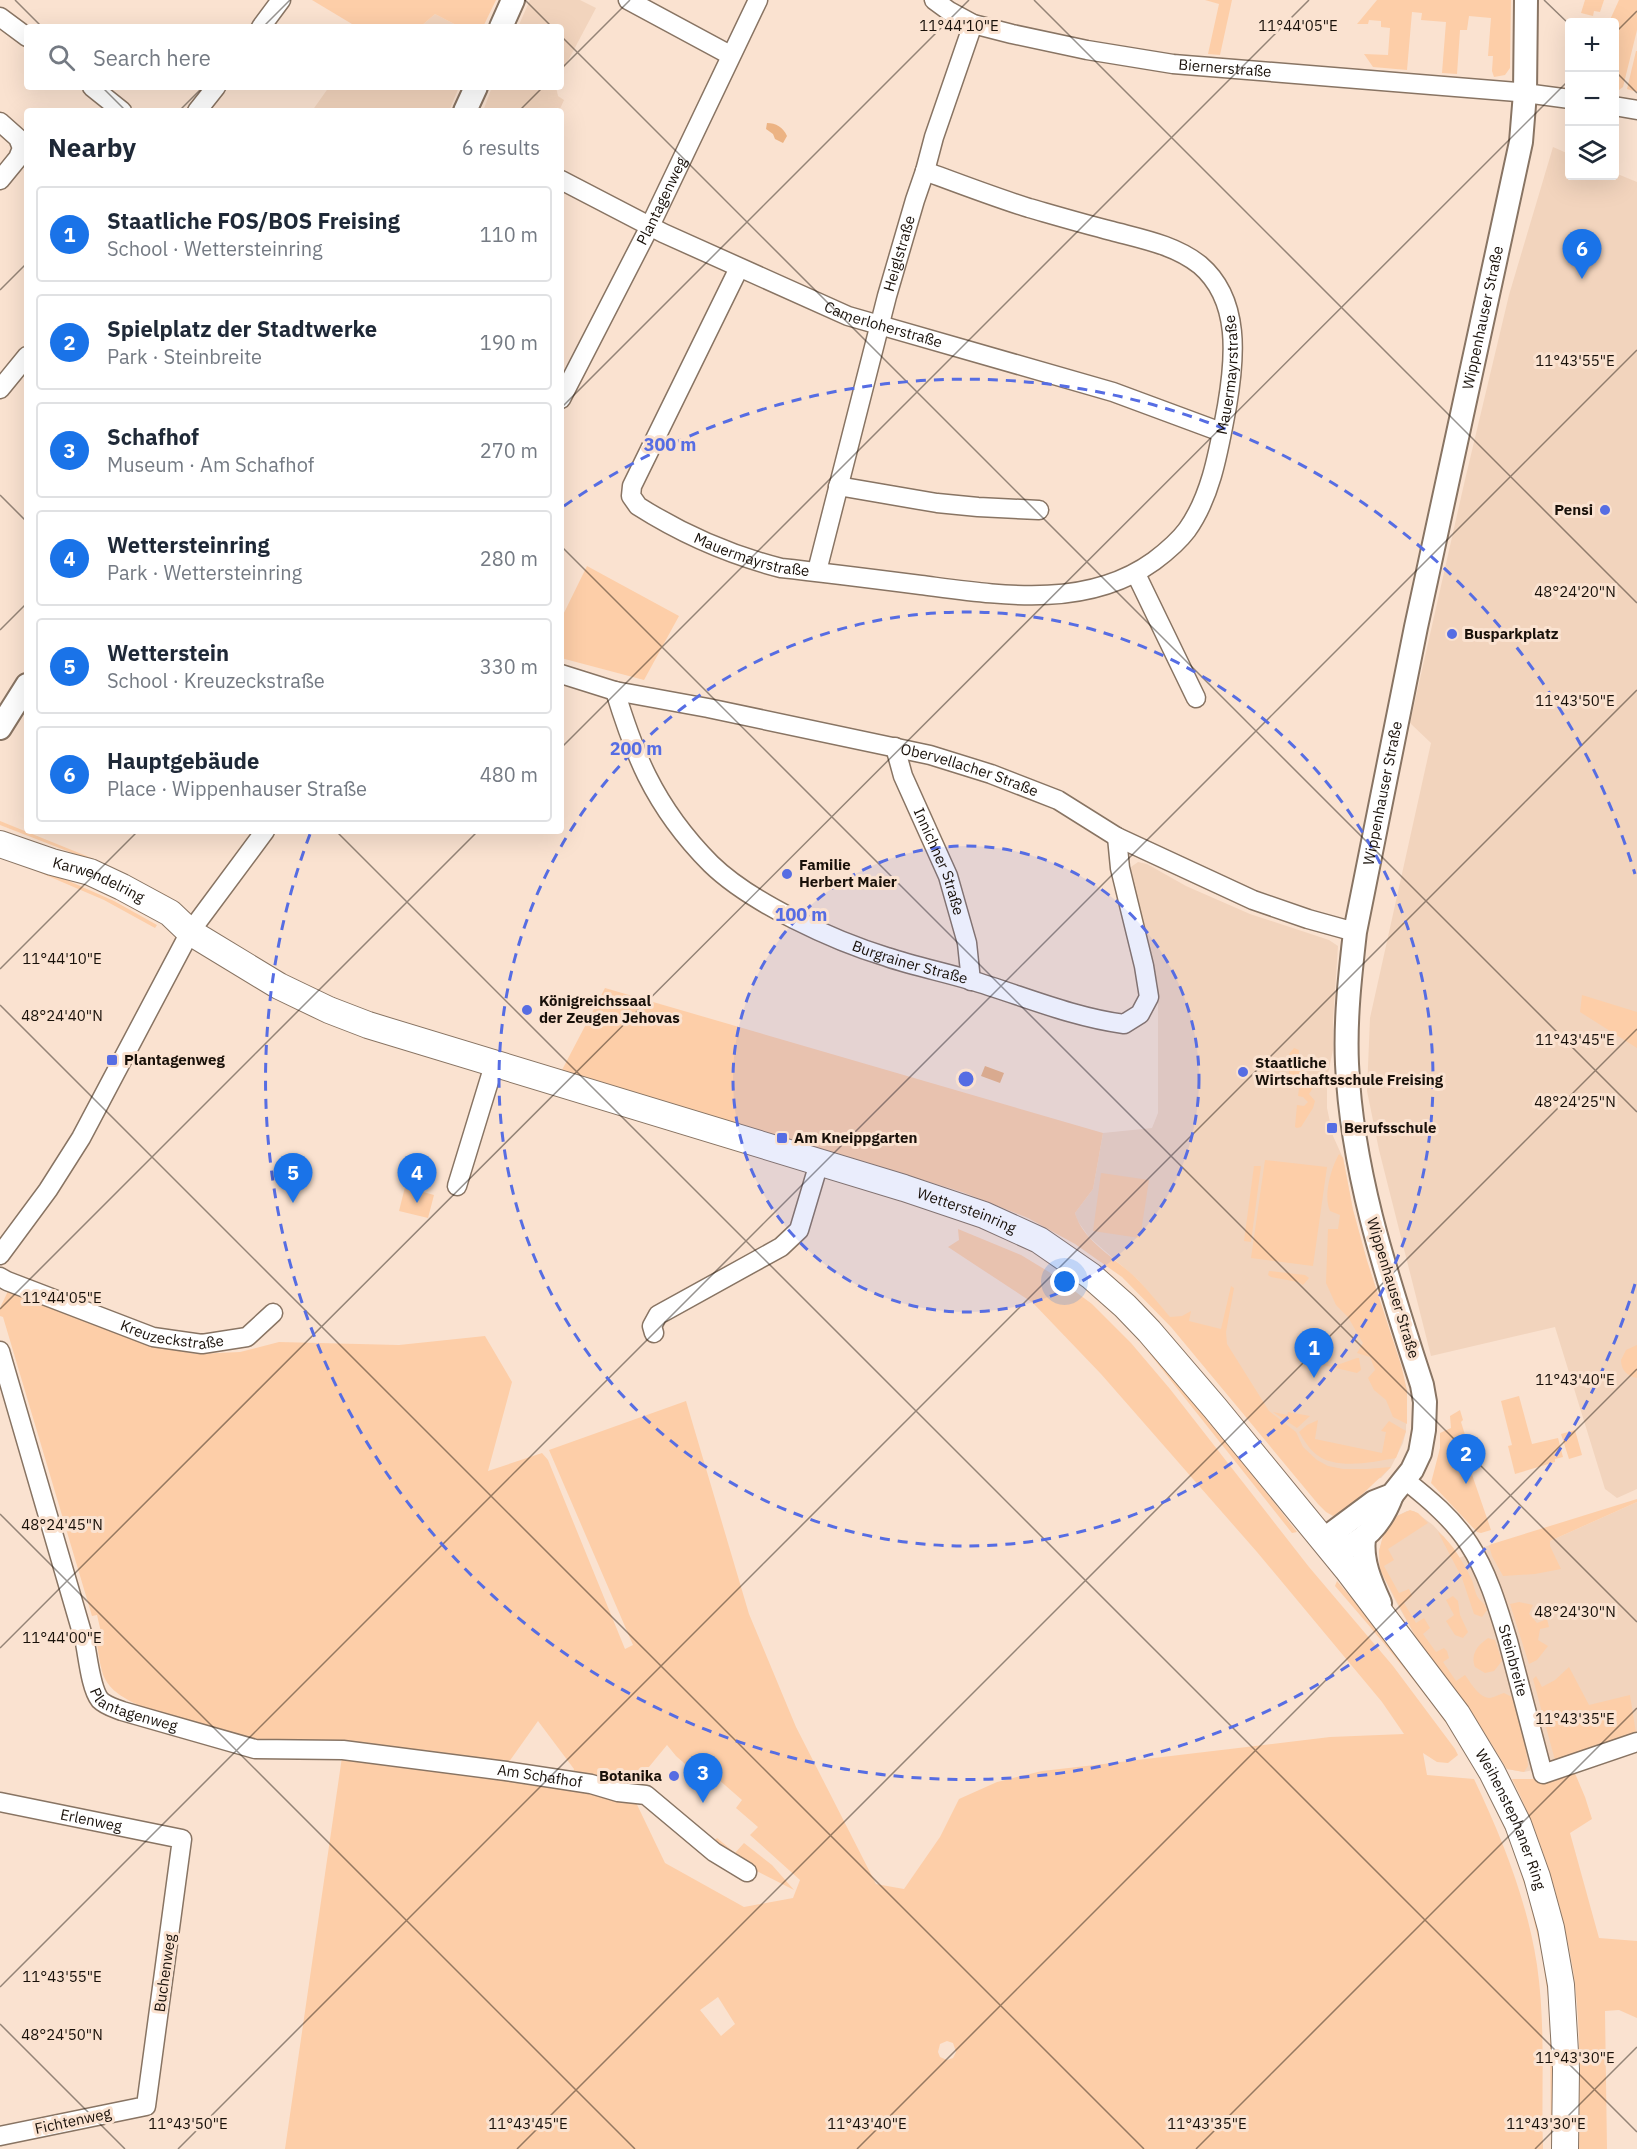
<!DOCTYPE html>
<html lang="en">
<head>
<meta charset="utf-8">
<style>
  :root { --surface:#fff; --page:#f2f2f3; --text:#1f2937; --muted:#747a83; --line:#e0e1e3; --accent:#1a73e8 }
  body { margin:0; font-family:"IBM Plex Sans",sans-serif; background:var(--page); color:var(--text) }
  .controls { position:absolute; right:18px; top:18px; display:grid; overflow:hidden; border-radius:6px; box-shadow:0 6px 24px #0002 }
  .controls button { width:54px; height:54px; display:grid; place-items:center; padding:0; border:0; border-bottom:2px solid var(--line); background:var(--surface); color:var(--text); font:30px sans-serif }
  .you { position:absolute; left:1065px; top:1282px; width:21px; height:21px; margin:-15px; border:4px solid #fff; border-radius:50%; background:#1a73e8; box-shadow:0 0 0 9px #1a73e833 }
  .badge { display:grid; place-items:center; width:39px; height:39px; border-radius:50%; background:var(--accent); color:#fff; font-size:20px; font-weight:700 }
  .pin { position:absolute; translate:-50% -50px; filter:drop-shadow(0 2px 3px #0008) }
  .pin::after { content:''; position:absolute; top:32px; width:21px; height:18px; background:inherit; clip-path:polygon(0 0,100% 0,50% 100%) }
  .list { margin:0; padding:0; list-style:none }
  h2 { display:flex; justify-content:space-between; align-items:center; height:78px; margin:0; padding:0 24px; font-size:26px }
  h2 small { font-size:20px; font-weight:400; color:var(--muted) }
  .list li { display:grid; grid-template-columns:39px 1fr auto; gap:18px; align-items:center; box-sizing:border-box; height:96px; margin:0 12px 12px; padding:0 12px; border:2px solid var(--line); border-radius:6px }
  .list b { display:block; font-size:22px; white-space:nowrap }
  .list p { margin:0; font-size:20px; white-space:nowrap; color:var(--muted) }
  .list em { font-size:20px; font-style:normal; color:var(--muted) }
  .icon { flex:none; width:33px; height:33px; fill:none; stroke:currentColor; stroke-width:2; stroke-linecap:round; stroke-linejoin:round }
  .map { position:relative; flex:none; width:1637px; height:2149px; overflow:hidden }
  .search { position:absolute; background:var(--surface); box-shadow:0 6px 24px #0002; left:24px; top:24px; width:540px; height:66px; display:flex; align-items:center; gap:15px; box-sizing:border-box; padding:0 21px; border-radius:6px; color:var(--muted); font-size:22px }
  .panel { position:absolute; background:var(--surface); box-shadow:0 6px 24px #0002; left:24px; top:108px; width:540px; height:726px; border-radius:6px }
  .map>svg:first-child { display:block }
</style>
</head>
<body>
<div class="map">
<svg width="1637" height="2149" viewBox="0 0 1637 2149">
  <rect width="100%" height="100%" fill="#fae2d0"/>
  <path fill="#f2d4bd" d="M530,0H580L596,8L561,74V27H518Z
    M435,14L460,27H420Z
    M329,87H459L449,111H312Z
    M492,87H556L558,96L564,100L559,111H483Z
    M1553,147L1569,154L1570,176H1614L1615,173L1637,182V1489L1617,1498L1605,1489L1555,1327L1431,1356L1379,1150L1367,1091L1370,1018L1431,743L1410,723L1464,484L1509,295Z
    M1138,862L1147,864L1186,886L1250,914L1329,940L1338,946L1333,1021V1050L1327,1078V1108L1333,1136L1343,1158L1353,1210L1367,1261L1401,1365L1407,1391L1406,1431L1403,1443L1391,1467L1381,1478L1315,1489L1138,1280L1089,1237L1077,1220L1075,1213L1093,1189L1103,1133L1152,1128L1158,1113V985L1130,871L1131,867Z
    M1637,1502V1733L1564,1763L1524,1772L1507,1769L1474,1716L1418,1641L1396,1602L1380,1570L1379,1551L1383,1536L1397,1516L1407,1511H1414L1433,1525L1444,1537L1459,1558L1492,1544L1550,1541Z"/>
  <path fill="#fdcea8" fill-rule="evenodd" d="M312,0H496L483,27H460L435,14L420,27H357Z
    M1205,0H1232L1220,55L1208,54L1219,4Z
    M1377,0H1511L1510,68L1505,75L1494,77L1492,71L1493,56H1488L1491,18L1469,16L1467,30H1460L1457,74L1442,73L1446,22L1421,20L1422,13L1412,12L1407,70L1373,67L1364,54L1388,55L1390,28L1381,27V21L1369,20L1368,24H1357Z
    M1585,0H1604L1600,12L1594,11L1593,16L1581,13Z
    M1619,0H1637V30L1623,87L1619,90L1615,89L1614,22H1609Z
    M1636,51H1637V92L1627,89Z
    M587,566L679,616L644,680L561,658V619Z
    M0,821L89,857L170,897L168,901L80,856L0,825Z
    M26,862L114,901L157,925L155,928L104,900L20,864Z
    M605,988L1103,1133L1093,1189L1075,1213C1083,1242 1119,1260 1139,1281C1150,1293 1160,1305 1170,1317L1182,1316L1191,1311L1189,1321L1221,1329L1231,1286L1234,1288L1226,1332L1227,1344L1269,1411L1296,1432L1303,1447L1317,1460L1328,1466L1343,1469H1367L1391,1467L1351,1505L1333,1516L1326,1512L1318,1504L1171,1327L1122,1277L1075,1244L1028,1218L962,1192L562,1070Z
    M1582,995L1637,1012V1048L1580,1012Z
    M1294,1048L1299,1050C1299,1053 1298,1056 1299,1060C1301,1074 1321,1079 1309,1094L1315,1101L1313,1108L1301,1127L1297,1128L1295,1127L1297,1105L1304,1106L1308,1102L1303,1097L1298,1096C1300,1082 1300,1083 1289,1075V1054Z
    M1339,1154L1343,1158L1353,1210L1367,1261L1401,1365L1407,1391V1424L1393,1417L1386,1400L1374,1390L1368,1378L1375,1370L1370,1357L1357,1353L1363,1343L1361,1340L1348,1317L1336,1305L1326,1283L1328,1229H1338L1340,1215L1330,1211C1323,1196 1331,1168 1339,1154Z
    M1265,1160L1327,1167L1313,1266L1251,1258Z
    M1254,1166H1261L1251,1242L1244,1241Z
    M1101,1173L1149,1180L1140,1238L1093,1231Z
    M834,1178L1010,1235L1090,1285L1193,1398L1297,1532L1292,1533L1134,1334L1102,1301L1076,1280L1043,1256L1008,1239L951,1217L829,1179Z
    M405,1187L434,1195L428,1218L399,1211Z
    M958,1229L1021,1255L1049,1272L1092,1304L1131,1343L1170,1389L1309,1567L1393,1666L1455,1749L1458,1755L1448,1763L1437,1762L1423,1753L1427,1775L1474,1779C1502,1838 1527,1900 1537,1965C1546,2027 1541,2088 1543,2149H285L342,1757L571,1787L574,1769L538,1721L506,1766L259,1743L138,1710L136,1704C97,1685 103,1672 95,1634L101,1632L97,1615L92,1616L3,1317L0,1316V1308L9,1289L149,1345L196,1354L240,1352L279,1342L399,1345L485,1336L512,1382L488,1471L542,1453L548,1460L625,1649L633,1645L549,1450L686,1401L749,1614L796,1727L876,1884L904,1889L940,1837L959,1799L997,1782L1042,1771L1095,1765L1330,1737L1404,1734L1382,1702L1257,1552L1101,1374L1033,1303L948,1247L959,1240ZM667,1745L676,1756L703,1780L710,1772L742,1800L736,1808L758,1827L750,1835L800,1880L793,1898L744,1907L665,1863L630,1790ZM718,1997L735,2024L721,2036L700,2010ZM947,2041L953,2043L956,2052L953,2058L947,2060L940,2057L938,2052L940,2044Z
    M1269,1271L1305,1275L1309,1278L1303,1285L1298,1282L1271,1277L1268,1275Z
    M1637,1345V1378C1627,1376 1621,1370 1621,1360L1626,1350Z
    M1357,1358H1359L1361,1370L1357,1373L1319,1364L1337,1365Z
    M1519,1396L1532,1444L1558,1438L1563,1457L1555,1459V1462L1515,1474L1508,1446L1512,1445L1501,1401Z
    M1460,1410L1463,1420L1461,1422L1471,1454L1466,1457L1491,1530L1481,1533L1477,1532L1431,1483L1440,1448V1433L1451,1428L1450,1416Z
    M1273,1412L1287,1415L1288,1412L1310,1416L1297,1428Z
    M1318,1420L1315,1439L1382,1453L1386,1432L1381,1431L1389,1421L1406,1431L1396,1458C1373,1462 1337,1470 1317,1455C1309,1449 1304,1440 1299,1432L1307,1425Z
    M1575,1430L1582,1455L1569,1459L1561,1434Z
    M1637,1499V1502L1550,1541V1546L1561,1569L1535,1574L1503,1576L1492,1556L1489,1546L1492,1544Z
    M1410,1510L1418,1513L1428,1523L1388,1549L1394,1560L1384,1566L1399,1593L1409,1589L1412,1596L1404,1603L1416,1623L1424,1618L1430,1628L1423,1634L1436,1652L1444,1648L1447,1651L1449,1658L1443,1662L1456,1681L1465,1675C1471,1683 1479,1698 1490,1698C1495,1697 1500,1694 1504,1693L1512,1697L1526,1749L1528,1766L1524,1772L1507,1769L1474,1716L1418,1641L1380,1570L1379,1551L1383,1536L1397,1516Z
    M1438,1532C1453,1543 1464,1564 1472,1580C1474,1585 1475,1594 1479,1599C1483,1603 1485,1604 1487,1610L1482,1617L1474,1614L1462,1578Z
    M1337,1581L1403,1658L1436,1701L1463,1747C1424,1690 1380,1638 1335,1586Z
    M1453,1596L1458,1601L1460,1615L1468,1632L1463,1638L1455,1635L1446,1621L1454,1615L1446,1600Z
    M1519,1602L1533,1605L1529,1614L1537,1623L1547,1619L1549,1627L1540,1629L1538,1640L1548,1646L1537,1660L1529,1664L1510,1604Z
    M1488,1638L1495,1640L1502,1661L1494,1671L1485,1673L1475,1667C1470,1654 1478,1645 1488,1638Z
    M1569,1667L1589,1705L1630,1695L1636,1733L1556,1764L1533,1679L1536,1676L1542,1687L1555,1680Z
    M1574,1771L1585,1797L1592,1819L1570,1833L1599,1938L1637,1941V2018L1619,2010L1605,2011L1607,2149H1579C1579,2090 1582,2029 1573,1970C1562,1905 1542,1838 1512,1779H1552Z
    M1488,1782L1534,1895L1553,2001L1556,2149H1551L1550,2034L1549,2004L1542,1955L1528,1895L1509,1838L1490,1796Z
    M717,1838L735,1853L744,1843L772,1865L794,1890L727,1856L712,1843Z"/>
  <path fill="#ecb383" d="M767,123C776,123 783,127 787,136L783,143L775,139L773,134L766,129Z
    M985,1066L1004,1073L1000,1083L981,1076Z"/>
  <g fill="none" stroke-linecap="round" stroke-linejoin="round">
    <g stroke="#887463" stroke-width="21">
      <g id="minor">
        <path d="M628,0L730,55"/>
        <path id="s1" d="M934,0L949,11L973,24L1012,34L1087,50L1173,64L1517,92L1570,99"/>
        <path d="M0,17L27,37"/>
        <path d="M261,27L281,0"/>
        <path d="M92,87L122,111"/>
        <path d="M1614,106L1637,110"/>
        <path d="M197,111L216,87"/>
        <path d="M0,122L18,138L22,148L18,158L0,180"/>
        <path id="s2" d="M561,180L663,233L848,316L1113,392L1221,432"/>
        <path id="s3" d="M739,268L632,486L631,496L638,506C682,534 730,555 781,568C827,573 874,579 921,585C999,595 1086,610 1154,561C1166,552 1178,542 1187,530C1212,495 1219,448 1227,406C1235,359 1241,300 1200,265C1175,245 1142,239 1112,231C1084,224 1057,216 1029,208C994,197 960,184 925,171"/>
        <path d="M0,389L27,356"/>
        <path id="s4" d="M561,399L650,226L758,0"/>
        <path d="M838,486L937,503L978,507L1039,510"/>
        <path id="s5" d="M817,571L887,296L915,200L925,171L934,137L973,24"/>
        <path d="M1136,574L1196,698"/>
        <path id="s6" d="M561,674L615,691L708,708L930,755L991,774L1058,800L1117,837L1253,900L1308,919L1355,932"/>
        <path id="s7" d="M615,691C624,720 633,748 647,776C663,808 685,838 711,864C751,903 834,941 887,957C914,966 943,972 970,980C1021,995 1071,1017 1124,1024L1140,1014L1149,997L1144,966L1120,868L1117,837"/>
        <path id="s8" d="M895,747L903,776L948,876L967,943L971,981"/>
        <path d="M457,1186L494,1065"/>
        <path d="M0,1255L48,1190L81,1138L190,932L265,831"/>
        <path id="s9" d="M0,1277L7,1281L153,1337L202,1344L247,1337L273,1313"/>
        <path d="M654,1333L652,1326L658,1315L781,1247L799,1230L819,1163"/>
        <path id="s10" d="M0,1351L85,1643C88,1658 91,1689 100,1700C106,1706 115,1708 122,1711L255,1749L343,1750L506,1771L591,1784L618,1792L646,1795L714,1852L747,1872"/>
        <path id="s11" d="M1405,1480C1428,1498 1453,1519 1469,1544C1488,1573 1498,1608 1508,1641C1520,1685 1531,1730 1543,1774L1637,1742"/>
        <path id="s12" d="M0,1802L182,1839L146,2106L0,2136"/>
      </g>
    </g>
    <g stroke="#887463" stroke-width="26">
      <g id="tertiary">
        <path d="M501,27L513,0"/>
        <path d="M465,111L476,87"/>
        <path d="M0,728L27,685"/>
        <path d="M1364,1538C1361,1561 1371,1583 1380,1603"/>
        <path id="s13" d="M1323,1540L1374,1502L1392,1495L1412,1470L1420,1453L1424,1430L1425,1402L1422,1385C1388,1280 1352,1175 1347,1064C1345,1020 1350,976 1355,932L1416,627L1521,142L1525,93L1526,0"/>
        <path d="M1334,1553C1364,1542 1381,1525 1392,1495"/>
      </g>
    </g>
    <g stroke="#887463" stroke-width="28">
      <g id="secondary">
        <path id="s14" d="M0,844L52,862L90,872L122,887L170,913L190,932L279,986L329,1010L368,1025L904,1188L984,1215L1039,1240L1091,1276L1125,1306L1149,1331L1215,1408L1347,1569L1457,1714L1492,1772L1518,1824L1537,1877L1551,1928L1561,1985L1566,2069L1565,2149"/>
      </g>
    </g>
    <use href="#minor" stroke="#fff" stroke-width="18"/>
    <use href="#tertiary" stroke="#fff" stroke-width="22"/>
    <use href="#secondary" stroke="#fff" stroke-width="26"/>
  </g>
  <path fill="none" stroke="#19110a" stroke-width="1.5" stroke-opacity="0.45" d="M15,0L42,27M525,0L552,27M1034,0L1637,603M1544,0L1570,25M263,27L290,0M1614,34L1637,11M561,36L1637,1112M561,69L630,0M1614,70L1637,93M102,87L126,111M179,111L203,87M519,111L543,87M0,290L27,263M561,408L969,0M0,495L27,522M561,546L1637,1622M0,630L27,603M561,748L1309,0M336,831L1637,2132M0,969L138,831M0,1005L1144,2149M0,1309L478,831M0,1514L635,2149M0,1648L1570,79M0,1987L1637,350M0,2024L125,2149M178,2149L1637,690M517,2149L1637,1029M857,2149L1637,1369M1196,2149L1637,1708M1535,2149L1637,2047"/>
  <circle cx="966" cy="1079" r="233" fill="#566de3" fill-opacity=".12"/>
  <g fill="none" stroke="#566de3" stroke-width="3" stroke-dasharray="10 8">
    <circle cx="966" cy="1079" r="233"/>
    <circle cx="966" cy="1079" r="467"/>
    <path d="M1635 1284A700 700 0 1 1 310 834M564 506A700 700 0 0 1 1635 874"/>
  </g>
  <g fill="#566de3" stroke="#fae2d0" stroke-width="2">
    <circle cx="1605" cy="510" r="6"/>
    <circle cx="1452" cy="634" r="6"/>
    <circle cx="787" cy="874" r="6"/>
    <circle cx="527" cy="1010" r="6"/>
    <rect x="106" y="1054" width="12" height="12" rx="3"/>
    <circle cx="1243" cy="1072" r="6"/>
    <rect x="1326" y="1122" width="12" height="12" rx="3"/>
    <rect x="776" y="1132" width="12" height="12" rx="3"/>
    <circle cx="674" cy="1776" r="6"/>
  </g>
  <g text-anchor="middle" stroke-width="6" stroke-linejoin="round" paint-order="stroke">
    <g font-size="15" fill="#19110a" stroke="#fae2d0">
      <text dy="5" stroke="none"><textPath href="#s1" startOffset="302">Biernerstraße</textPath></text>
      <text dy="5" stroke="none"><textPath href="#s4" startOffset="222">Plantagenweg</textPath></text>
      <text dy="5" stroke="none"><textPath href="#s5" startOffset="328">Heiglstraße</textPath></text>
      <text dy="5" stroke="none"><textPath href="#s13" startOffset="1293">Wippenhauser Straße</textPath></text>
      <text dy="5" stroke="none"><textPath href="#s2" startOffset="354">Camerloherstraße</textPath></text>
      <text dy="5" stroke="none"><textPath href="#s3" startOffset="1011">Mauermayrstraße</textPath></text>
      <text dy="5" stroke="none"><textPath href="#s3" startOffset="390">Mauermayrstraße</textPath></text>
      <text dy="5" stroke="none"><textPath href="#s6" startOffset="420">Obervellacher Straße</textPath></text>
      <text dy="5" stroke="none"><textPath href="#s13" startOffset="807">Wippenhauser Straße</textPath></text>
      <text dy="5" stroke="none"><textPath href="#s8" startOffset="123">Innichner Straße</textPath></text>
      <text dy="5" stroke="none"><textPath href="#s14" startOffset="105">Karwendelring</textPath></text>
      <text dy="5" stroke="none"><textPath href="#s7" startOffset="424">Burgrainer Straße</textPath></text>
      <text dy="5" stroke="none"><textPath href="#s14" startOffset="1040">Wettersteinring</textPath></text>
      <text transform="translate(1393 1288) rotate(73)" y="5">Wippenhauser Straße</text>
      <text dy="5" stroke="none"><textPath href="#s9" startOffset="183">Kreuzeckstraße</textPath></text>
      <text dy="5" stroke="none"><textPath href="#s11" startOffset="216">Steinbreite</textPath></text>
      <text dy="5" stroke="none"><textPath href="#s10" startOffset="398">Plantagenweg</textPath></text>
      <text dy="5" stroke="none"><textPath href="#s10" startOffset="813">Am Schafhof</textPath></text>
      <text dy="5" stroke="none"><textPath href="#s12" startOffset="93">Erlenweg</textPath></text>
      <text dy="5" stroke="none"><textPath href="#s14" startOffset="1872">Weihenstephaner Ring</textPath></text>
      <text transform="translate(165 1973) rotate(-82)" y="5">Buchenweg</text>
      <text transform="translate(73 2121) rotate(-12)" y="5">Fichtenweg</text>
    </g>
    <g font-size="15" font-weight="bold" fill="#19110a" stroke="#fae2d0" text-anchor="start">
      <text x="1593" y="515" text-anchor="end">Pensi</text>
      <text x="1464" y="639">Busparkplatz</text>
      <text x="799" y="870">Familie<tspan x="799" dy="17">Herbert Maier</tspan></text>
      <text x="539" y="1006">Königreichssaal<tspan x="539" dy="17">der Zeugen Jehovas</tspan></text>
      <text x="124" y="1065">Plantagenweg</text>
      <text x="1255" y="1068">Staatliche<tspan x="1255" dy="17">Wirtschaftsschule Freising</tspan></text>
      <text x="1344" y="1133">Berufsschule</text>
      <text x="794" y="1143">Am Kneippgarten</text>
      <text x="662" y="1781" text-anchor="end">Botanika</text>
    </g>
  </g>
  <g font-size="15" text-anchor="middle" fill="#19110a" stroke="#fae2d0" stroke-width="6" stroke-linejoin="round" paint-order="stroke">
    <text x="959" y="31">11°44'10"E</text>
    <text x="1298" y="31">11°44'05"E</text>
    <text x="1575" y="366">11°43'55"E</text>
    <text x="1575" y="597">48°24'20"N</text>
    <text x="1575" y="706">11°43'50"E</text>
    <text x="62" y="964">11°44'10"E</text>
    <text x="62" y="1021">48°24'40"N</text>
    <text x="1575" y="1045">11°43'45"E</text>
    <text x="1575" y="1107">48°24'25"N</text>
    <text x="62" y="1303">11°44'05"E</text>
    <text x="1575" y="1385">11°43'40"E</text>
    <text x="62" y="1530">48°24'45"N</text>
    <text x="1575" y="1617">48°24'30"N</text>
    <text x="62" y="1643">11°44'00"E</text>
    <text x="1575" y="1724">11°43'35"E</text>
    <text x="62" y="1982">11°43'55"E</text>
    <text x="62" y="2040">48°24'50"N</text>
    <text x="1575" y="2063">11°43'30"E</text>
    <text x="188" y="2129">11°43'50"E</text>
    <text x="528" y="2129">11°43'45"E</text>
    <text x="867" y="2129">11°43'40"E</text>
    <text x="1207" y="2129">11°43'35"E</text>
    <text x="1546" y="2129">11°43'30"E</text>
  </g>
  <circle cx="966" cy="1079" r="9" fill="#566de3" stroke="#fae2d0" stroke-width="3"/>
  <g font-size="18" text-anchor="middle" font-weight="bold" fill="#566de3" stroke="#fae2d0" stroke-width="6" stroke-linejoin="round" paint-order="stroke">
    <text x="670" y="451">300 m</text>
    <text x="636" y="755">200 m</text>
    <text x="801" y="921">100 m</text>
  </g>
</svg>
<div class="controls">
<button>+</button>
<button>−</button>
<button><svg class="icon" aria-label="layers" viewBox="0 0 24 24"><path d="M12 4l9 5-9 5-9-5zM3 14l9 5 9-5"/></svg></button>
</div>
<div class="you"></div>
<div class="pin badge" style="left:1314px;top:1378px">1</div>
<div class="pin badge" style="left:1466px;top:1484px">2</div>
<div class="pin badge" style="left:703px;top:1803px">3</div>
<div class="pin badge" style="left:417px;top:1203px">4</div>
<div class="pin badge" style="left:293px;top:1203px">5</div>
<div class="pin badge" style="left:1582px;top:279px">6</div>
<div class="search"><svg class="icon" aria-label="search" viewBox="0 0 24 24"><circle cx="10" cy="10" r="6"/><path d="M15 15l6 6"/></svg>Search here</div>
<section class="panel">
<h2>Nearby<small>6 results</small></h2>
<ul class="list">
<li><span class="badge">1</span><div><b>Staatliche FOS/BOS Freising</b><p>School · Wettersteinring</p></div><em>110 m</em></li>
<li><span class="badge">2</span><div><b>Spielplatz der Stadtwerke</b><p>Park · Steinbreite</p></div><em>190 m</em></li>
<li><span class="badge">3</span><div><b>Schafhof</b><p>Museum · Am Schafhof</p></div><em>270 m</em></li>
<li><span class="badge">4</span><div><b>Wettersteinring</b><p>Park · Wettersteinring</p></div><em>280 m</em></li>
<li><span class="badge">5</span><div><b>Wetterstein</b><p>School · Kreuzeckstraße</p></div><em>330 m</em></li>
<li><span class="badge">6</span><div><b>Hauptgebäude</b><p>Place · Wippenhauser Straße</p></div><em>480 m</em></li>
</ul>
</section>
</div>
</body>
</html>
